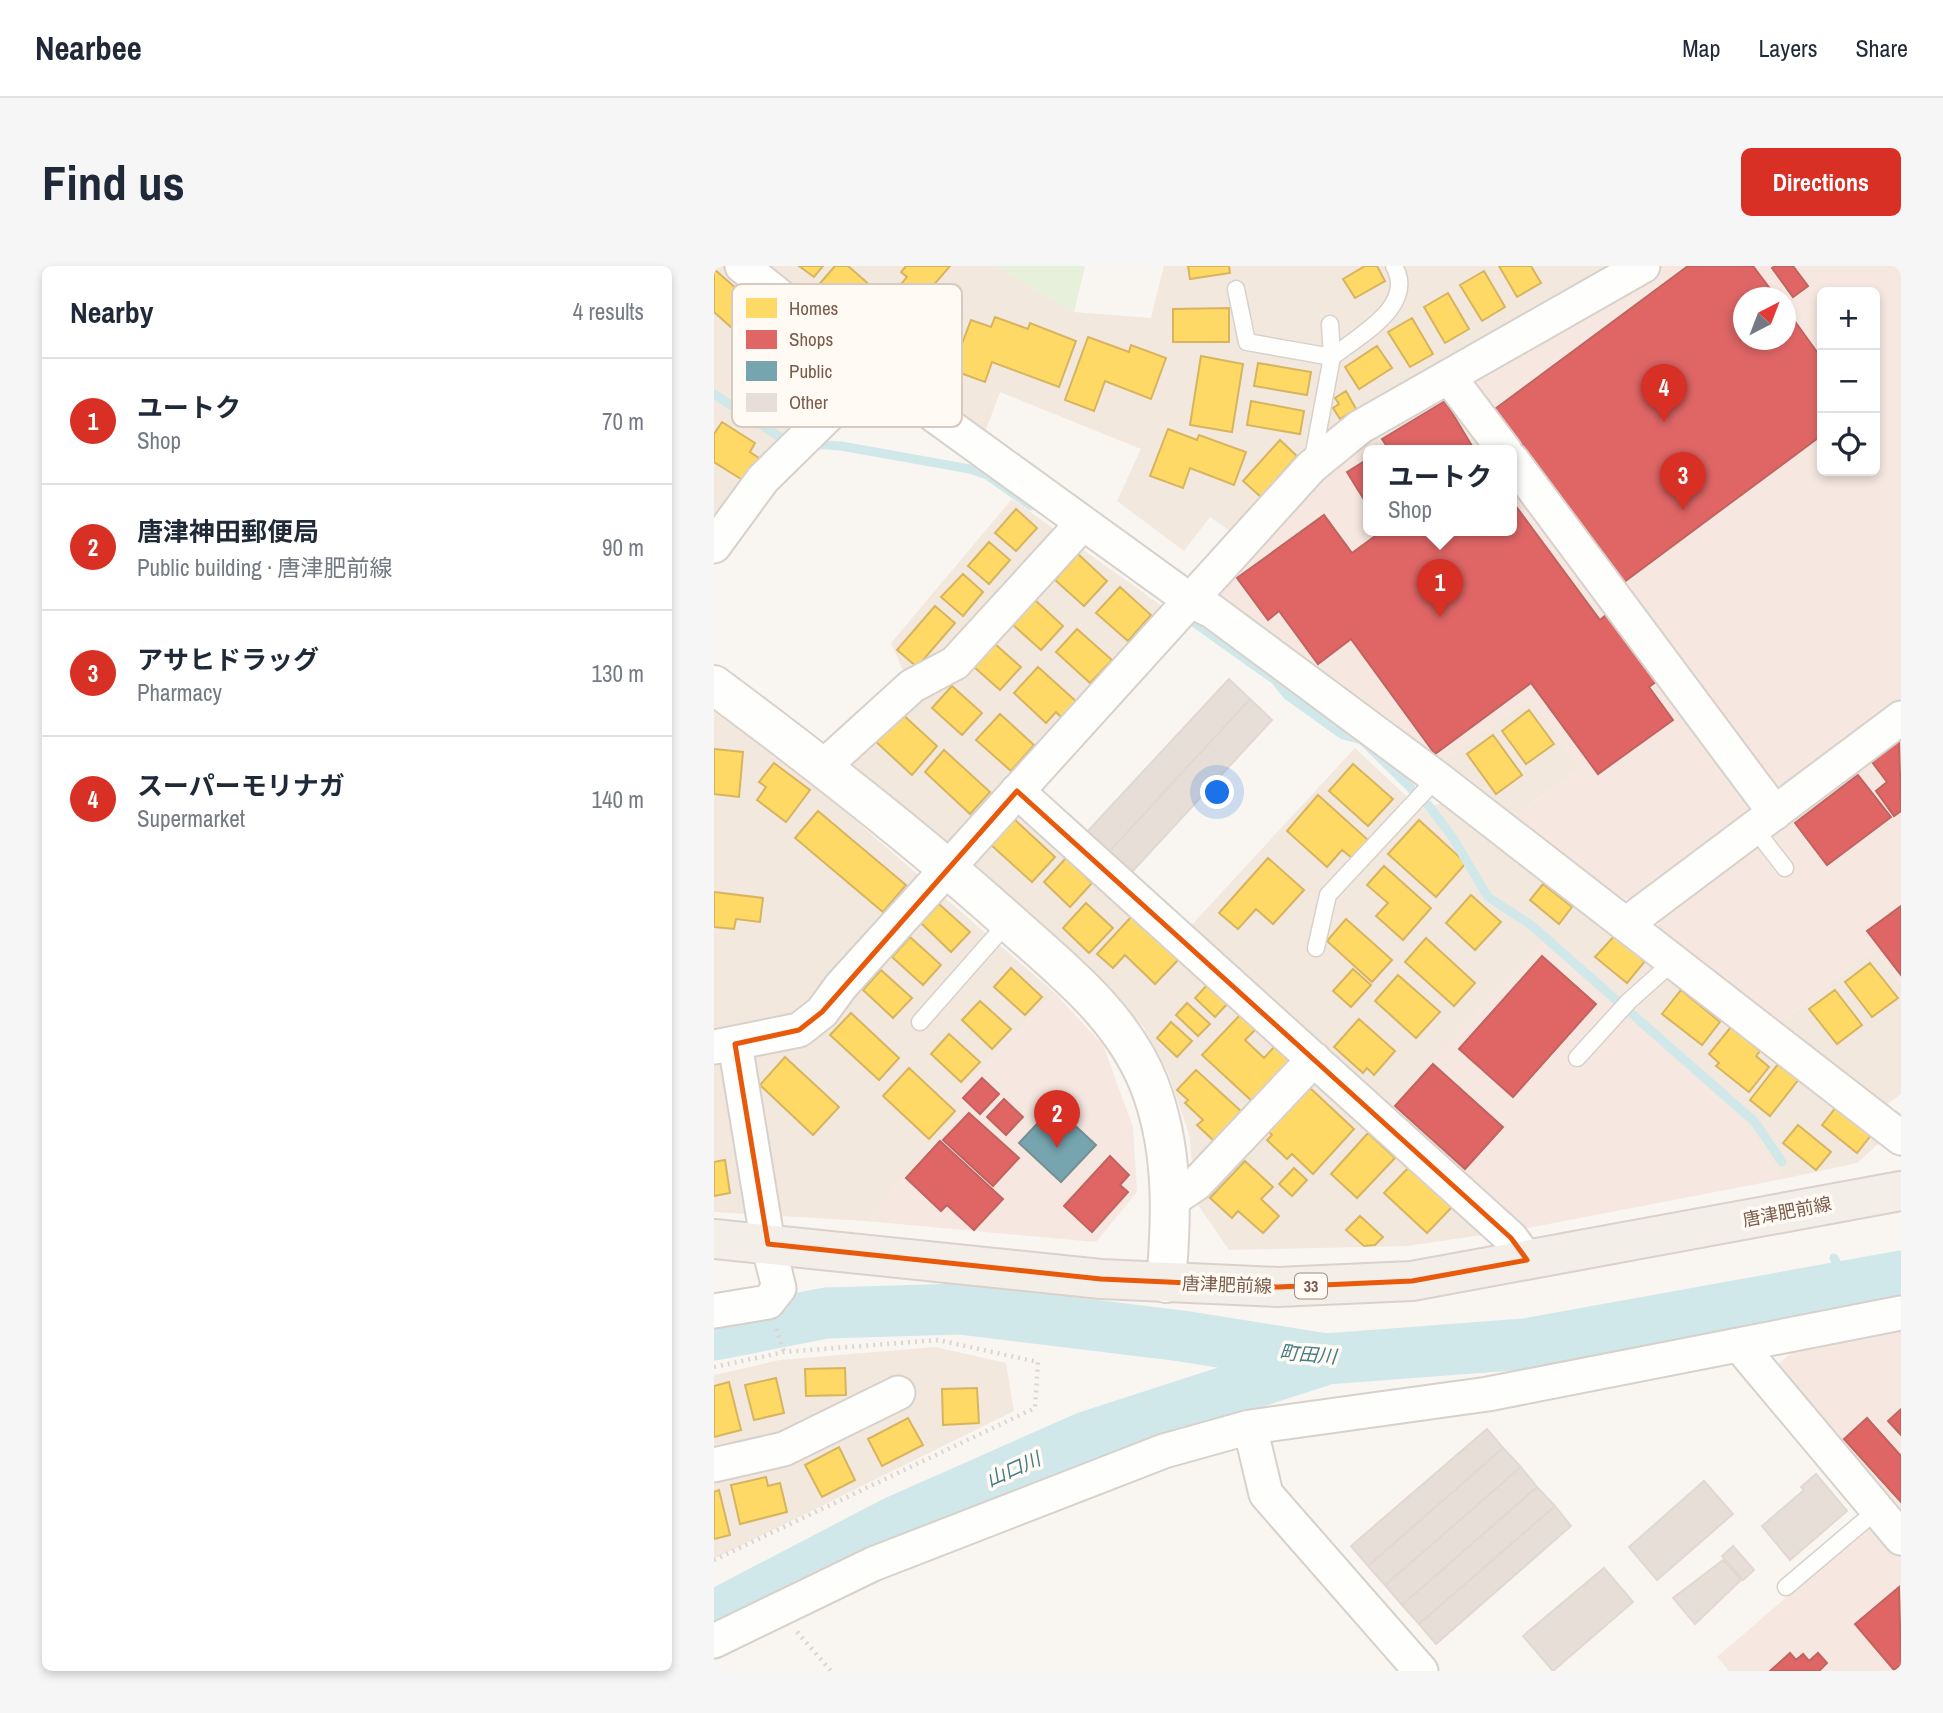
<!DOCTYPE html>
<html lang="en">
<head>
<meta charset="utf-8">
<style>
  :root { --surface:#fff; --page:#f6f6f7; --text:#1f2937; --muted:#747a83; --line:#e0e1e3; --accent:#d93025 }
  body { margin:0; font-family:"Archivo Narrow","Noto Sans JP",sans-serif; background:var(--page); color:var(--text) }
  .controls { position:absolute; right:21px; top:21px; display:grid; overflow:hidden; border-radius:10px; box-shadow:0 4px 10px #0003 }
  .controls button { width:63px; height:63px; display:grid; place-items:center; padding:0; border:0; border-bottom:2px solid var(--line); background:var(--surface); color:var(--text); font:35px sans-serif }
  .compass { position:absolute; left:1019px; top:21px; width:63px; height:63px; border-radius:50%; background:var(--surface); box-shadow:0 4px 10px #0003; rotate:42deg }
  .you { position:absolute; left:504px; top:527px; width:24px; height:24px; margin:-18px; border:5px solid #fff; border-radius:50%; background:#1a73e8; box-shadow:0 0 0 10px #1a73e833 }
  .badge { display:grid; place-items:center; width:46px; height:46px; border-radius:50%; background:var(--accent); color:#fff; font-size:23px; font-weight:700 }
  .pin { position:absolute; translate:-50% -58px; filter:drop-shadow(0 2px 4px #0008) }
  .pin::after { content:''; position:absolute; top:37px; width:24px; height:21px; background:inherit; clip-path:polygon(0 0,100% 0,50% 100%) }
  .popup { position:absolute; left:649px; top:179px; width:154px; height:91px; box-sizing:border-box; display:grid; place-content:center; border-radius:10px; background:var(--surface); filter:drop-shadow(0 2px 5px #0005); font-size:23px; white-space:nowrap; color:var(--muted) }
  .popup b { font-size:26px; color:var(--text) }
  .popup::after { content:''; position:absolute; left:50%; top:100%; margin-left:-14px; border:14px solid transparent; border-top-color:var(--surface) }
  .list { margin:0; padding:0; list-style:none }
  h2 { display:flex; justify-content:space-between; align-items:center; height:91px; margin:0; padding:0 28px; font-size:30px }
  h2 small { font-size:23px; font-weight:400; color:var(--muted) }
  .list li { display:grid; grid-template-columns:46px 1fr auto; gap:21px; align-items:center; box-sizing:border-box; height:126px; padding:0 28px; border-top:2px solid var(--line) }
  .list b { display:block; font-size:26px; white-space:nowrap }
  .list p { margin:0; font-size:23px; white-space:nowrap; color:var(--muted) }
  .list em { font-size:23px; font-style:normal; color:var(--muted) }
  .icon { flex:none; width:38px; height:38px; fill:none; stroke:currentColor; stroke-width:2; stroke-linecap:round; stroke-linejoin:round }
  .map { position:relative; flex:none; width:1187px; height:1405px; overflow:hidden; border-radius:10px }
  header { display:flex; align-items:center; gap:42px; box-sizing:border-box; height:98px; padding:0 35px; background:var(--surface); border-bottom:2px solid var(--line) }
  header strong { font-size:33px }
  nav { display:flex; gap:38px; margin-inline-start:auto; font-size:24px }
  .intro { display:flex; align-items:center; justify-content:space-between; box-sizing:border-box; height:168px; padding:0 42px }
  h1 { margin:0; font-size:49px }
  .button { padding:18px 32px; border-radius:10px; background:var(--accent); color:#fff; font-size:24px; font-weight:700 }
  main { display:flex; gap:42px; padding:0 42px }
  aside { flex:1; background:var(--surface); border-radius:10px; box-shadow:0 4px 10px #0003 }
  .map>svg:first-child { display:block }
</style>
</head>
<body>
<header>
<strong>Nearbee</strong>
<nav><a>Map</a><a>Layers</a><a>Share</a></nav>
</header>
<div class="intro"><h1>Find us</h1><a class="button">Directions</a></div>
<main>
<aside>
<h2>Nearby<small>4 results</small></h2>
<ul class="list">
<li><span class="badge">1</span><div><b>ユートク</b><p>Shop</p></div><em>70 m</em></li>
<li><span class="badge">2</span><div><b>唐津神田郵便局</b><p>Public building · 唐津肥前線</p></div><em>90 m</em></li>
<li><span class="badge">3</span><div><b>アサヒドラッグ</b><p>Pharmacy</p></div><em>130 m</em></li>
<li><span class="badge">4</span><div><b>スーパーモリナガ</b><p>Supermarket</p></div><em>140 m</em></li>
</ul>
</aside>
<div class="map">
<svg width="1187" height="1405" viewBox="0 0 1187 1405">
  <rect width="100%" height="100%" fill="#f9f5f0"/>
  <path fill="#f2e8de" d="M0,0H281L360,46L437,52L450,0H954L647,171L536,279L496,251L470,285L403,235L427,183L286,126L270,169L167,93L0,269Z
    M298,233L472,357L316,521L472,665L641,482L706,543L729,537L1174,869L1143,897L1068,913L1028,854L827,676L809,963L693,980L515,984L482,936L475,868L455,809L429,760L370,699L130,492L192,411L177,377Z
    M817,432L867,502L794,554L722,501Z
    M0,446L99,518L341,727L243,828L253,839L152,955L0,946Z
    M1161,683L1187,718V828L1166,843L1061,761Z
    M221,1081L292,1097L300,1145L0,1293V1109L66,1094Z"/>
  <path fill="#f6e8e1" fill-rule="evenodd" d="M954,0H1187V435L1064,527L760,126L765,105ZM1108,26H1161V205H1108ZM1030,32H1072V74H1030Z
    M733,124L779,185H654V265H798V210L1046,541L929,631L902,635L794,554L867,502L817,433L722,501L501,338L498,320L601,209Z
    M1187,467V718L1161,683L1061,761L942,663L952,642Z
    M827,676L1028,854L1068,913L809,963L674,841Z
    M341,727L389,779L419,861L423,926L382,976L152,955L252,840L243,828Z
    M1187,1058V1258L1056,1106L1087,1078Z
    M1160,1256L1187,1288V1405H1015L1003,1391Z"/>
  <path fill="#e7f0db" d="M281,0H371L360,46Z"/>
  <path fill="#ffd966" stroke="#d7b45e" stroke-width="2" d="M85,0H109L100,11Z
    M121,0H134L188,47L158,81L106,35L111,30L102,22Z
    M192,0H236L198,44L179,28L193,11L187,6Z
    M474,0H515L516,7L476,13Z
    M651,0H663L671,15L641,32L629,13Z
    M785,0H817L827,17L803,31Z
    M0,3L40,38L19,63L0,46Z
    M770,5L791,41L768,55L746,19Z
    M734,27L755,63L731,77L710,41Z
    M515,42V76H459V43Z
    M281,51L314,63L316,57L362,75L345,121L278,96L271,116L238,104L257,54L277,61Z
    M59,52L121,107L90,143L73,128L67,135L22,95Z
    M698,52L719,88L696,101L674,66Z
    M374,71L415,86L417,79L452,92L437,133L391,115L380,145L351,134Z
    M663,80L678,102L645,123L631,101Z
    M487,90L529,98L518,166L476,159Z
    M544,97L597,106L593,129L540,120Z
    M632,125L642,143L626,153L619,142L625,138L621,132Z
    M537,135L590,145L586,168L533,159Z
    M8,156L41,177L36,186L45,192L30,215L0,196V168Z
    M454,163L483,174L485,169L532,186L520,219L476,202L469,222L436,210Z
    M566,174L583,190L547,231L529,215Z
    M302,243L323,262L302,285L281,267Z
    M275,276L296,294L275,318L254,300Z
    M364,288L393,315L370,340L341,314Z
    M249,308L269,326L249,350L227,331Z
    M406,321L437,349L414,375L382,347Z
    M321,334L349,360L327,384L299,359Z
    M221,340L241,357L203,401L183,384Z
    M363,363L398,394L376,417L342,386Z
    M281,378L307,401L286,424L260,401Z
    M324,401L364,437L349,453L342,446L332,457L300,427Z
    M238,420L268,447L248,469L218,442Z
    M815,444L840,478L812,498L788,465Z
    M186,446L223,480L198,509L161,475Z
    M286,448L320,479L297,505L262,474Z
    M779,469L808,509L782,528L753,488Z
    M0,483L29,486L25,531L0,528Z
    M230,484L276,526L256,548L211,506Z
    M60,497L96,524L72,556L43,534L52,521L45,516Z
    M639,498L679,533L654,560L615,525Z
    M604,529L654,574L638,592L628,584L613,601L573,565Z
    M104,545L192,619L169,646L81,572Z
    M299,552L341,591L318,616L276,578Z
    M705,554L752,597L722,631L674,588Z
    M352,592L378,617L356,641L330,616Z
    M554,592L590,624L559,658L542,643L524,663L505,647Z
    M670,600L717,642L689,674L662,650L674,637L653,619Z
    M829,618L858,641L845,658L816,634Z
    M0,626L49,632L46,656L22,653L20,663L0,661Z
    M757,629L787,656L761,684L732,657Z
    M372,637L399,662L375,687L349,662Z
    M225,638L256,666L237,686L207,657Z
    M418,650L465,693L441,718L411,689L399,702L383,688Z
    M632,653L678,694L658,716L613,675Z
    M901,669L932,694L913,717L881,691Z
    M196,671L227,699L209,719L178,691Z
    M712,672L761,717L740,740L691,696Z
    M1156,697L1184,732L1158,751L1131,716Z
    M297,702L328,731L311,749L280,721Z
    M639,703L657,719L637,741L619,725Z
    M167,704L198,732L179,752L149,724Z
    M684,709L726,746L702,772L661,735Z
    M496,716L516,735L501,751L481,732Z
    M967,724L1006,756L988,779L948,748Z
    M1121,724L1148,759L1123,778L1095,743Z
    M266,735L297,763L278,783L248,754Z
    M473,737L496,758L484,770L462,749Z
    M137,747L185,792L165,814L116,769Z
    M526,749L542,763L531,774L550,792L560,781L576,795L539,836L488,789Z
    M645,753L681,785L660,809L653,802L649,807L620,781Z
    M457,756L478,775L463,791L443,772Z
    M1017,761L1046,785L1042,790L1055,801L1035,826L1002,800L1005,797L995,788Z
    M235,768L266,796L247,816L217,788Z
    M71,791L125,841L99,869L46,819Z
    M1065,797L1085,813L1056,850L1036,834Z
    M195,802L241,845L215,873L169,830Z
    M482,804L528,846L501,876L483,859L489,854L471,837L474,834L463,824Z
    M595,821L640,863L599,908L578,888L573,893L553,874L558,869L554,865Z
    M1123,840L1158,868L1143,887L1108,859Z
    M1084,859L1117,886L1102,904L1069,877Z
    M654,867L681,892L643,932L617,908Z
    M11,894L16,927L0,930V896Z
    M531,895L559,921L547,933L565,950L549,967L524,945L518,952L496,932Z
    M695,901L738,941L713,967L670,927Z
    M580,902L593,914L578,930L565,918Z
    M646,950L669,971L661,979L650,980L632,964Z
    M131,1102L132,1129L92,1130L91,1103Z
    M62,1112L70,1147L40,1154L31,1119Z
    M15,1116L27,1164L0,1171V1120Z
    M263,1122L265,1157L229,1159L228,1123Z
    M194,1152L209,1179L168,1200L154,1173Z
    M125,1181L141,1214L108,1231L91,1199Z
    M52,1211L54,1220L66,1217L73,1246L26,1258L17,1219Z
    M5,1224L16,1269L0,1273V1226Z"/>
  <path fill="#e06666" stroke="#c1635e" stroke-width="2" d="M974,0H1039L1063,32H1030V74H1072V43L1108,93V169L910,316L781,143Z
    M1061,0H1079L1094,20L1079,31L1058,2Z
    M731,135L761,185H676L668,173Z
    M654,193V240L633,206Z
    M798,235L886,354L893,348L943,415L935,421L959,454L884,508L817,417L721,488L637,373L604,398L565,345L554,354L523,312L610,249L638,287L668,265H798Z
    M1185,475L1187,545L1180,550L1162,525L1173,516L1158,496Z
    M1144,509L1177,551L1113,599L1081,557Z
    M1187,640V709L1153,665Z
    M828,690L882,738L799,831L745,783Z
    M719,798L789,861L751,903L681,840Z
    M268,812L285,828L266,848L249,832Z
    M290,833L309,851L292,869L273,851Z
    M255,847L305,892L279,920L229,874Z
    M226,875L289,933L260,964L233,939L227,945L192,912Z
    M396,890L415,909L406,919L414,926L378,966L350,940Z
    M1187,1143V1169L1174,1155Z
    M1153,1152L1187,1190V1236L1130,1173Z
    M1185,1321L1187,1399L1180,1404L1141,1358Z
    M1076,1387L1082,1394L1089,1388L1095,1395L1104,1387L1113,1397L1105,1405H1056Z"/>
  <path fill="#76a5af" stroke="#778f92" stroke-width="2" d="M340,840L382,879L347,916L305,877Z"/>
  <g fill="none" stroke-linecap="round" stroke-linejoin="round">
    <path stroke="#d0e8ea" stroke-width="9" d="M0,128L75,177
      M95,178L127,180L256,203L273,209L317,240
      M471,350L561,414L573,429L629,469L648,474L715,540L739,572L774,631L817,659L1041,856L1068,896
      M1120,992L1135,1020"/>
    <path stroke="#d0e8ea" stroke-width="51" d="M0,1069L112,1047L246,1043L468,1070L612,1093L811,1078L1187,1010
      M0,1350L180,1256L372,1171L607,1095"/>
  </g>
  <path fill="#e6ded7" stroke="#e2d8d2" stroke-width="2" d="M515,413L536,433L394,587L372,567Z
    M536,433L558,454L416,608L394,587Z
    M773,1163L789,1182L654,1300L637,1280Z
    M789,1182L807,1201L671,1319L654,1300Z
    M807,1201L823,1221L688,1339L671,1319Z
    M1102,1208L1133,1245L1076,1294L1048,1260L1090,1224L1087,1221Z
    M990,1215L1019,1248L943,1314L915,1281Z
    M823,1221L841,1240L705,1358L688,1339Z
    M841,1240L857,1260L722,1378L705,1358Z
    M1019,1280L1040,1304L1029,1314L1008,1290Z
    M1009,1294L1027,1314L981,1358L959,1332Z
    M890,1302L919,1336L839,1405L809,1370Z"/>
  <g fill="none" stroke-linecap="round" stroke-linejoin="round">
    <g stroke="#d7d1cb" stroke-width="19">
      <path id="lane" d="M522,23L533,76L618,91C644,70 703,40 680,0
        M598,197L618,91L616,58
        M1040,562L1071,602
        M602,682L614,629L723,512
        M206,756L294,656
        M863,792L915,735L960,695
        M1072,1321L1163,1244"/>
    </g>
    <g stroke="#d7d1cb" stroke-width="37">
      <path id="street" d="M28,0L159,105L477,335L498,345L723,512L1187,872
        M735,111L791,185
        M798,194L1061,547
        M0,280L49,213L159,105
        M110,500L198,420L241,397L369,257
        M303,525L797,972L813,994
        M912,658L1187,452
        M0,781L85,764L108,746L127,720L597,201L646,161L929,0
        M458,934L483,917L600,793
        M0,1045L54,1036L65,1022L54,978L21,778
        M1026,1080L1187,1272
        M536,1161L552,1228L707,1405
        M0,1199L70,1183L184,1127
        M0,1375L159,1298L450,1185L536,1161L774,1128L1187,1047"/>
    </g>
    <g stroke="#d9d2cb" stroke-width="42">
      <path id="secondary" d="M0,419C101,494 200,571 294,655C347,703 407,748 435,818C460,882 458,949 452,1017"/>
    </g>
    <g stroke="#dad1cc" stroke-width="42">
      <path id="primary" d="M0,973L387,1013L564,1021L698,1015L1187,925"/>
    </g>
    <path stroke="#dcd5d0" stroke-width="4.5" stroke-dasharray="2 5" stroke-linecap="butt" d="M62,1063L70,1086
      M0,1101L70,1086L224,1074L324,1096L321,1142L0,1294
      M83,1366L117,1405"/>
    <use href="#lane" stroke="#fefefd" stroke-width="16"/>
    <use href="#street" stroke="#fefefd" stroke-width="33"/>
    <use href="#secondary" stroke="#fefefd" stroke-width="38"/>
    <use href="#primary" stroke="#f3eee8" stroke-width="38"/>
  </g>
  <path fill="none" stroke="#e8590c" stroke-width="5" stroke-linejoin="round" d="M303,525L797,972L813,994L698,1015L564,1021L387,1013L54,978L21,778L85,764L108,746Z"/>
  <g text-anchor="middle" stroke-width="7" stroke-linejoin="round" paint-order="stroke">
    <rect fill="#fffaf3" stroke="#a28b7f" stroke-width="2" x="581" y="1007.5" width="32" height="25" rx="5"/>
    <g font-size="16" font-weight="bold" fill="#7a5c4d">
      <text x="597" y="1026">33</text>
    </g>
    <g font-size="18" fill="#7a5c4d" stroke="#fffaf3">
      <text transform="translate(1073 946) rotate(-11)" y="6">唐津肥前線</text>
      <text transform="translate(513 1019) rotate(2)" y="6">唐津肥前線</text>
    </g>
    <g font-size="19" font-style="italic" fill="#437c86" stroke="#fffaf3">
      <text transform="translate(594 1088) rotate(5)" y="7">町田川</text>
      <text transform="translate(299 1203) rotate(-24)" y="7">山口川</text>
    </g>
  </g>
  <rect x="18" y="18" width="230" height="143" rx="10" fill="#fffaf3" stroke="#d7cbc1" stroke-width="2"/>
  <rect x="32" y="32" width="31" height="20" fill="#ffd966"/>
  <rect x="32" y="64" width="31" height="19" fill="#e06666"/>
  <rect x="32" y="95" width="31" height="20" fill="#76a5af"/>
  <rect x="32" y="127" width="31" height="19" fill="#e6ded7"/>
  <g font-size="19" fill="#7a5c4d">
    <text x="75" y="49">Homes</text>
    <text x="75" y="80">Shops</text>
    <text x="75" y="112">Public</text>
    <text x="75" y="143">Other</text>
  </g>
</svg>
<div class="controls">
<button>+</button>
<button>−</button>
<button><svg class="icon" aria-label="locate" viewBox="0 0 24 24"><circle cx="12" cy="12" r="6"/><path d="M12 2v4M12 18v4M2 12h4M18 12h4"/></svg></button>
</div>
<svg class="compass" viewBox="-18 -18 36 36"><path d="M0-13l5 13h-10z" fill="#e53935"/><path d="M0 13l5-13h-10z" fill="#747a83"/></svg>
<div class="you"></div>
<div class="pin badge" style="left:726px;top:351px">1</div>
<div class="popup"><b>ユートク</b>Shop</div>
<div class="pin badge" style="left:343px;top:882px">2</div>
<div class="pin badge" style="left:969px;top:244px">3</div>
<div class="pin badge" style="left:950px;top:156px">4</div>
</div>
</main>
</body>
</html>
